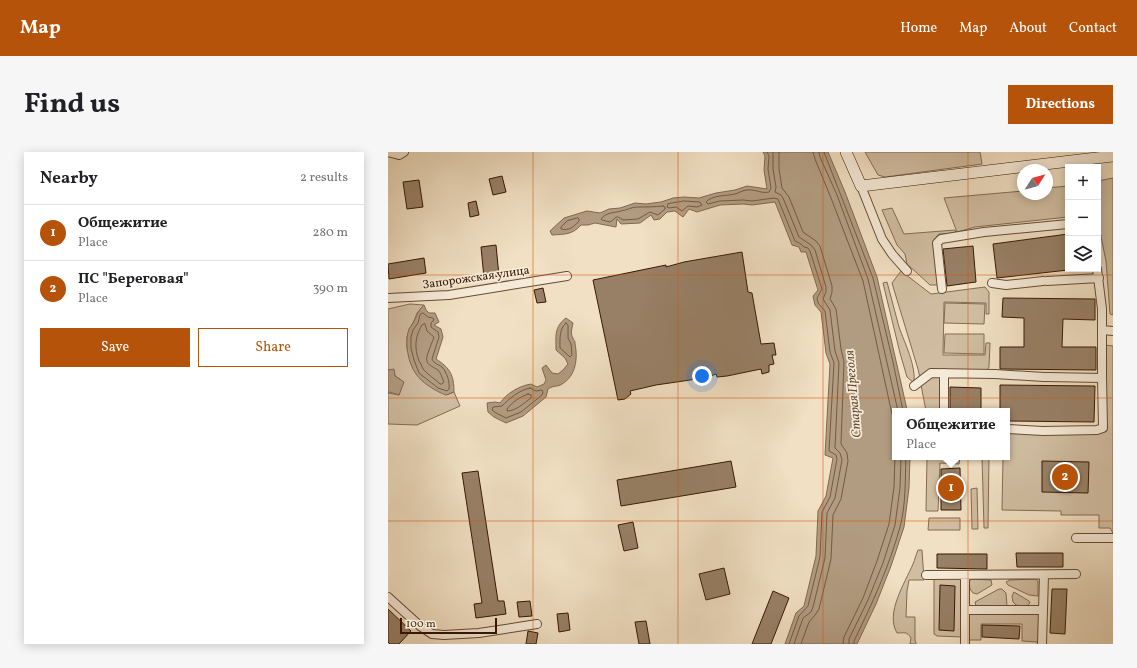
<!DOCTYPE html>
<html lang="en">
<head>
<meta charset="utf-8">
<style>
  :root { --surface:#fff; --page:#f6f6f6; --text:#202124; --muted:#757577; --line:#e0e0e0; --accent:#b45309 }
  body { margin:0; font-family:Vollkorn,serif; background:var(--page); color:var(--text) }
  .controls { position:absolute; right:12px; top:12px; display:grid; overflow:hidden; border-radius:0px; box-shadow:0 2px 10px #0003 }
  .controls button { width:36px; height:36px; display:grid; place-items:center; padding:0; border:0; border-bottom:1px solid var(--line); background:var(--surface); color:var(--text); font:20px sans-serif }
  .compass { position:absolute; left:629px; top:12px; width:36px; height:36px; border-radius:50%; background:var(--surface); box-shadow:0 2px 10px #0003; rotate:54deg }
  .scale { position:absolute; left:12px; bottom:10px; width:97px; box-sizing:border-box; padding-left:4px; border:2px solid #371902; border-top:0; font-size:11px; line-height:14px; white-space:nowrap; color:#371902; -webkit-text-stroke:3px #f6ebd8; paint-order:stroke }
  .you { position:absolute; left:314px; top:224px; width:14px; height:14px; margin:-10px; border:3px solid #fff; border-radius:50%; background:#1a73e8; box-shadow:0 0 0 6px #1a73e833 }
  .badge { display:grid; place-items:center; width:26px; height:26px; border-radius:50%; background:var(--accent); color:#fff; font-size:13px; font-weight:700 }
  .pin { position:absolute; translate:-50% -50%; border:2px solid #fff; box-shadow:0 1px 4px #0006 }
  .popup { position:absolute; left:504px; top:256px; width:118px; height:52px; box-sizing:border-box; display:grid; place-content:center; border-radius:0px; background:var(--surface); filter:drop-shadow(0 1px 3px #0005); font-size:13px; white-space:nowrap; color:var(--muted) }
  .popup b { font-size:15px; color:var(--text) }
  .popup::after { content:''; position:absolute; left:50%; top:100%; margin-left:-8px; border:8px solid transparent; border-top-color:var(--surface) }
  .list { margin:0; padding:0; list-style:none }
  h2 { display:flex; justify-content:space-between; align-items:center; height:52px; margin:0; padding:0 16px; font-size:17px }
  h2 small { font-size:13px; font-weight:400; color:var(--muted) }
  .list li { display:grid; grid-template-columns:26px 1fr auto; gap:12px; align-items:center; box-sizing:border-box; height:56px; padding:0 16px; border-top:1px solid var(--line) }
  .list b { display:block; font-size:15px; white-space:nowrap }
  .list p { margin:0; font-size:13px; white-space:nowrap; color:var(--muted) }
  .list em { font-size:13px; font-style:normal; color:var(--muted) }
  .actions { display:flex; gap:8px; padding:12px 16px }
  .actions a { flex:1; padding:9px 0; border:1px solid var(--accent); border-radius:0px; text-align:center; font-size:14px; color:var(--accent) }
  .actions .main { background:var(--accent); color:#fff }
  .icon { flex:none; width:22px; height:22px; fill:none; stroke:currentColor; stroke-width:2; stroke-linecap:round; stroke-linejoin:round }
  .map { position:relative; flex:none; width:725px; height:492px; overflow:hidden; border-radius:0px }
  header { display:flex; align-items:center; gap:24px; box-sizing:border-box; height:56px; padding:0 20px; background:var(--accent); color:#fff }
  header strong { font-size:19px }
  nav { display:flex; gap:22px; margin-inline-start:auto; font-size:14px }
  .intro { display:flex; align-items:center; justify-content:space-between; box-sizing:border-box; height:96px; padding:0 24px }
  h1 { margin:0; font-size:28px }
  .button { padding:10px 18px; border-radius:0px; background:var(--accent); color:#fff; font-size:14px; font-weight:700 }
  main { display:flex; gap:24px; padding:0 24px }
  aside { flex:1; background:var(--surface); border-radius:0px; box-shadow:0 2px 10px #0003 }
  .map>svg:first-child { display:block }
</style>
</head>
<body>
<header>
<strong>Map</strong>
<nav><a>Home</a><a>Map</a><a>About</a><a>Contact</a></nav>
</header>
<div class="intro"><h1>Find us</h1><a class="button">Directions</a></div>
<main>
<aside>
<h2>Nearby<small>2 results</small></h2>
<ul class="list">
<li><span class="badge">1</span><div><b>Общежитие</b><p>Place</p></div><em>280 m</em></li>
<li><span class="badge">2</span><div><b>ПС &quot;Береговая&quot;</b><p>Place</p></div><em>390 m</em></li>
</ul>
<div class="actions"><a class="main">Save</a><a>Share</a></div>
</aside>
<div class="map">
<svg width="725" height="492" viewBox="0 0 725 492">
  <rect width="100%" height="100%" fill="#f1e0c3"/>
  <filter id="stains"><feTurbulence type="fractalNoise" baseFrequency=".005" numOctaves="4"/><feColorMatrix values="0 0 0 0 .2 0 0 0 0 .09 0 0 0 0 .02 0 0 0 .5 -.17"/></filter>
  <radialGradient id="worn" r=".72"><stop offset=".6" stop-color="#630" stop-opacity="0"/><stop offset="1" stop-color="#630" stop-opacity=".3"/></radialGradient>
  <path fill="#d1bea2" stroke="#846c52" d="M477,0H592L594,12L497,25L490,23Z
    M725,26V163L722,162L718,109L710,70V29Z
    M680,34V65L587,75L569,80L556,46L635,39V42H659V36Z
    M504,56L516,82L567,78L568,81L551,82L546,88L550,133H542L519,112L517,102L509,93L494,58Z
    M513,119L543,142L597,135L601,140V162H598V151L556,150L555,203H597L598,191H602L601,215L599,219L532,226L530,217L504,131Z
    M499,130C503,145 507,160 511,175C517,192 528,213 526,231L519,225L512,201L495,131Z
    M557,151L597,152L596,172L556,171Z
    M22,152L36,153L29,161L26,169L22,176L19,185V197L58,243L66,240L72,254L29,273L0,272V241L11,243L13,237L12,227L7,224L6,218H0V157Z
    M557,182H596V202L556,201Z
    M717,193L725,194V381L722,376H711V363H673V359L614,358L615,305H619V280H713Z
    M544,223L553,224V259H538L533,233Z
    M539,305H572L571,312L552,311L550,359H538Z
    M594,305H601L600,376H596Z
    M589,336L590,377H584L583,337Z
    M541,366H572V378H540Z
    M530,398H534L536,428H521L519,439L518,465H527V489L528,490V492H522L523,486C519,479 516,481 509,481C497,461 517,431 525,412C527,408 528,402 530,398Z
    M546,426H572L574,428V485L549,484L546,482Z
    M584,427L603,428L604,433L589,442L585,441L582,437L581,429Z
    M647,427L650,429V444L641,443L620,433L618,430L622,428Z
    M611,437H614L618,441L619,454H588L587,450Z
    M626,440L641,449L642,451C639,455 633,454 628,453L625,450L624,444Z
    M581,461H651L652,487L649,490L634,489V472H593V488H580Z"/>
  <path fill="#b29c81" stroke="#81684e" d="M375,0H440L457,40L489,125L518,253L519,259H507V305H522L521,336L516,375L503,414L488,452L469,492H397L408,461L416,454L428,404L430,359L438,344L445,306L437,303L442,212L438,201L433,160L427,153L425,144L430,138L418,100H413L411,95L404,93L387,50L364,53L355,52L332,53L309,60L301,57L295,65L287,59L279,60L272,67L266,68L263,63L252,71L233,72L229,67L228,75L207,71L200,73H193C184,83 177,82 164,83L162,79L176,66L199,59L212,61L221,57L232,56L247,51L258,52L273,50L285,46L296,45L311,46L328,41L347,38L359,34L379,37L376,18L377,4Z
    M36,153L38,158L41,161H47L51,170L46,173L53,177L55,185L48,207C62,216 66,223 66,240L58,243C49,240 34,231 28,222C20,211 16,190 21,177C23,174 25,172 26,169C30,162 30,159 36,153Z
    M178,166L185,171C184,176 182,182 185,186C187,191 187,187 187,192C190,206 188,224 174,232C170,235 166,233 160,237L158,245L135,264L118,271L106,265L100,260L99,251L107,250L112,251C119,241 131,234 143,232L149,235L156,232L158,228L154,216L158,213L164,221L170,222L175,218L180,212L177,206L168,198C168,184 166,175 178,166Z
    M6,217L7,224L16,230L11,243L2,240L0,241V218Z"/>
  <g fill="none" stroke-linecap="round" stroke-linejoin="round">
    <path stroke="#745a42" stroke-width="1" d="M379,0L381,4L380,17L383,36L381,40C374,42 367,37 359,38C355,38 351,41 347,42C338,44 324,43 318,50L320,52L332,49L355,48L364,49L386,46L390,47L407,89L413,92L416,95L420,96L422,99L434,137L429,146L430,151L437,159L442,200L446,211L441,299L448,303L449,307L442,345L434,360L432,405L420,454L411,464L401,492
      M385,0V17L388,35L387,40L393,43L395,46L411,85L423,93L427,98L438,135V140L435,147L442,158L447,199L451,211L447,296L452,301L454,308L447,346L439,361L437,406L425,455L423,460L415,466L406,492
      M391,0V17L394,36L401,45L415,80L428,89L432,94L444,134V140L442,147L448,157L453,197L456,210L453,292L459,301L460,309L453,347L445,363L443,407L431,457L427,463L421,470L413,492
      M425,0L427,7L443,46L475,129L504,262L507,268
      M431,0L432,5L449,43L480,127L510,259
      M436,0L485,126L505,210L515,259
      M296,49L312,50L314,53L309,55L300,54L294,59L288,55L281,56L279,55L280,52Z
      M275,54L277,55V57L270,63L262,60L250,67L235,68C227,62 229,66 222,70L214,68L213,67C218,60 226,61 233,59C239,58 244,55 249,55C258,55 266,55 275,54Z
      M190,66L191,67V69C186,75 181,79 173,77V75L179,69Z
      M35,161L40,165L45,166L46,168L43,171V175L50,180L51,185L44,207C46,212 50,212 54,215C59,221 62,230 61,237L59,239L50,236L31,221L26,208L23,196V185L25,178L30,171L32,163Z
      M178,171L180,173V186L183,192L184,203L182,205L172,196C172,187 171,177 178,171Z
      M37,172L39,179L46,185C44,191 41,197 39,204C37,213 44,214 50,218C53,221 54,226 56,230L54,232H52C47,227 40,223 35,217C34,215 33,211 31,209C26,196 27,184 34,173Z
      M142,236L148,239L154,238L155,240L154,243L133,260L118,266L108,261L104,258L105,255L114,254C121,247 131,238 142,236Z
      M140,242L143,243V246C136,251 128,259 119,259V257C124,250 132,245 140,242Z
      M455,492L456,485L475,446L489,409L501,372L506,335L507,304
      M461,492V487L480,448L495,411L507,373L512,336L513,305
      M466,492V489C484,452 501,415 512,375C518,353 517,328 518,305"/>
  </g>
  <path fill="#988066" stroke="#371902" d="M114,24L118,40L105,43L101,27Z
    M31,28L35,55L19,57L15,30Z
    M88,49L91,63L82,65L80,51Z
    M680,82V118L609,126L605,92Z
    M108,93L111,124L96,126L93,95Z
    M585,94L588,130L559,134L555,97Z
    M354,100L360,140L364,141L373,192L386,191L388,203H384L386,212L381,213V220L374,222L373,217L339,224L329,225L328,222L309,229V227L268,233L242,239L243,242L237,247L230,248L205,128L278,113V115L296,110Z
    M36,106L38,121L1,127L0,112Z
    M155,136L158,150L149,151L146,138Z
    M615,146L707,147V168L675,167L674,195H708V218L612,217V195H636V166L614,165Z
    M612,233L707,234L706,270L619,269V259H612Z
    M562,235L593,236V259H562Z
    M343,309L348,335L233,354L229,328Z
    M654,309L701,310L700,341L654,340Z
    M572,316L573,358H553V317Z
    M90,319L110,449H116L118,462L88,466L86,452L94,451L74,321Z
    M245,370L250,396L236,399L230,373Z
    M628,401H675V415H629Z
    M549,402H599V417L549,416Z
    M336,416L342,442L318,448L311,422Z
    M552,433L567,434L566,479L551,478Z
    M664,437H679L677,482L662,481Z
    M385,439L401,446L383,492H364Z
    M142,449L144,464L131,465L129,450Z
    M0,457L23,479L11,492H2L0,490Z
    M180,461L182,478L171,480L169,462Z
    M258,469L262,492H251L247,470Z
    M594,473L632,474L631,487L594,485Z
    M140,479L150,481L148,492H138Z"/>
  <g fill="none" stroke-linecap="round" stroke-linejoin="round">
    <g stroke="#664b32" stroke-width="10">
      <path id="street" d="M0,0L11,3L16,0
        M473,34L494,87L504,102L519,119
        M709,117L714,157V226
        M659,129L711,126
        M604,131L618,133L655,129
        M554,137L549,91L553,87L596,80L680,72
        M0,146L61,143L179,124
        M714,178L725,179
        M526,234L543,221L607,222L656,225
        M556,259V221
        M619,277L655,279L709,278L715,276L714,226L659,225
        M688,386H725
        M538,423L688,422
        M577,423V492
        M0,445L32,474L44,482L56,483L91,481L149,472
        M577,458H655
        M654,492L656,423"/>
    </g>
    <g stroke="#371902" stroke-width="12">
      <path id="secondary" d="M458,0L473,34L725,4"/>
    </g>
    <use href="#street" stroke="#f6ebd8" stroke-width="8"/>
    <use href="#secondary" stroke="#f6ebd8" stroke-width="11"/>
  </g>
  <path fill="none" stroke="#d6530b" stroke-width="1" stroke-opacity="0.55" d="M145,0V492M290,0V492M435,0V492M580,0V492M0,123H725M0,246H725M0,369H725"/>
  <g text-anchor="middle" stroke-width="3.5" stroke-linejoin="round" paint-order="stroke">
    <g font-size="12" fill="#371902" stroke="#f6ebd8">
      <text transform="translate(88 125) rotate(-8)" y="4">Запорожская улица</text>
    </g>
    <g font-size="13" font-style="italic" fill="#684d35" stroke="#f6ebd8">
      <text transform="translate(464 242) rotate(-95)" y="5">Старая Преголя</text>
    </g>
  </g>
  <rect width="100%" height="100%" filter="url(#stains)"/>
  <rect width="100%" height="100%" fill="url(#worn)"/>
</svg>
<div class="controls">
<button>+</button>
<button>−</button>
<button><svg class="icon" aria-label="layers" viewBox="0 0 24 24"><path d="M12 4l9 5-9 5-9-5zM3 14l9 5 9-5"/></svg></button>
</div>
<svg class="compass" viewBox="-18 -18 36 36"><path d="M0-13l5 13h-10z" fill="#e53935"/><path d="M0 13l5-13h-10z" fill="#757577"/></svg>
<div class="scale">100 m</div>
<div class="you"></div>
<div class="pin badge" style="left:563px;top:336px">1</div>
<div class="popup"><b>Общежитие</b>Place</div>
<div class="pin badge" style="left:677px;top:325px">2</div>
</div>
</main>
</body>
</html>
